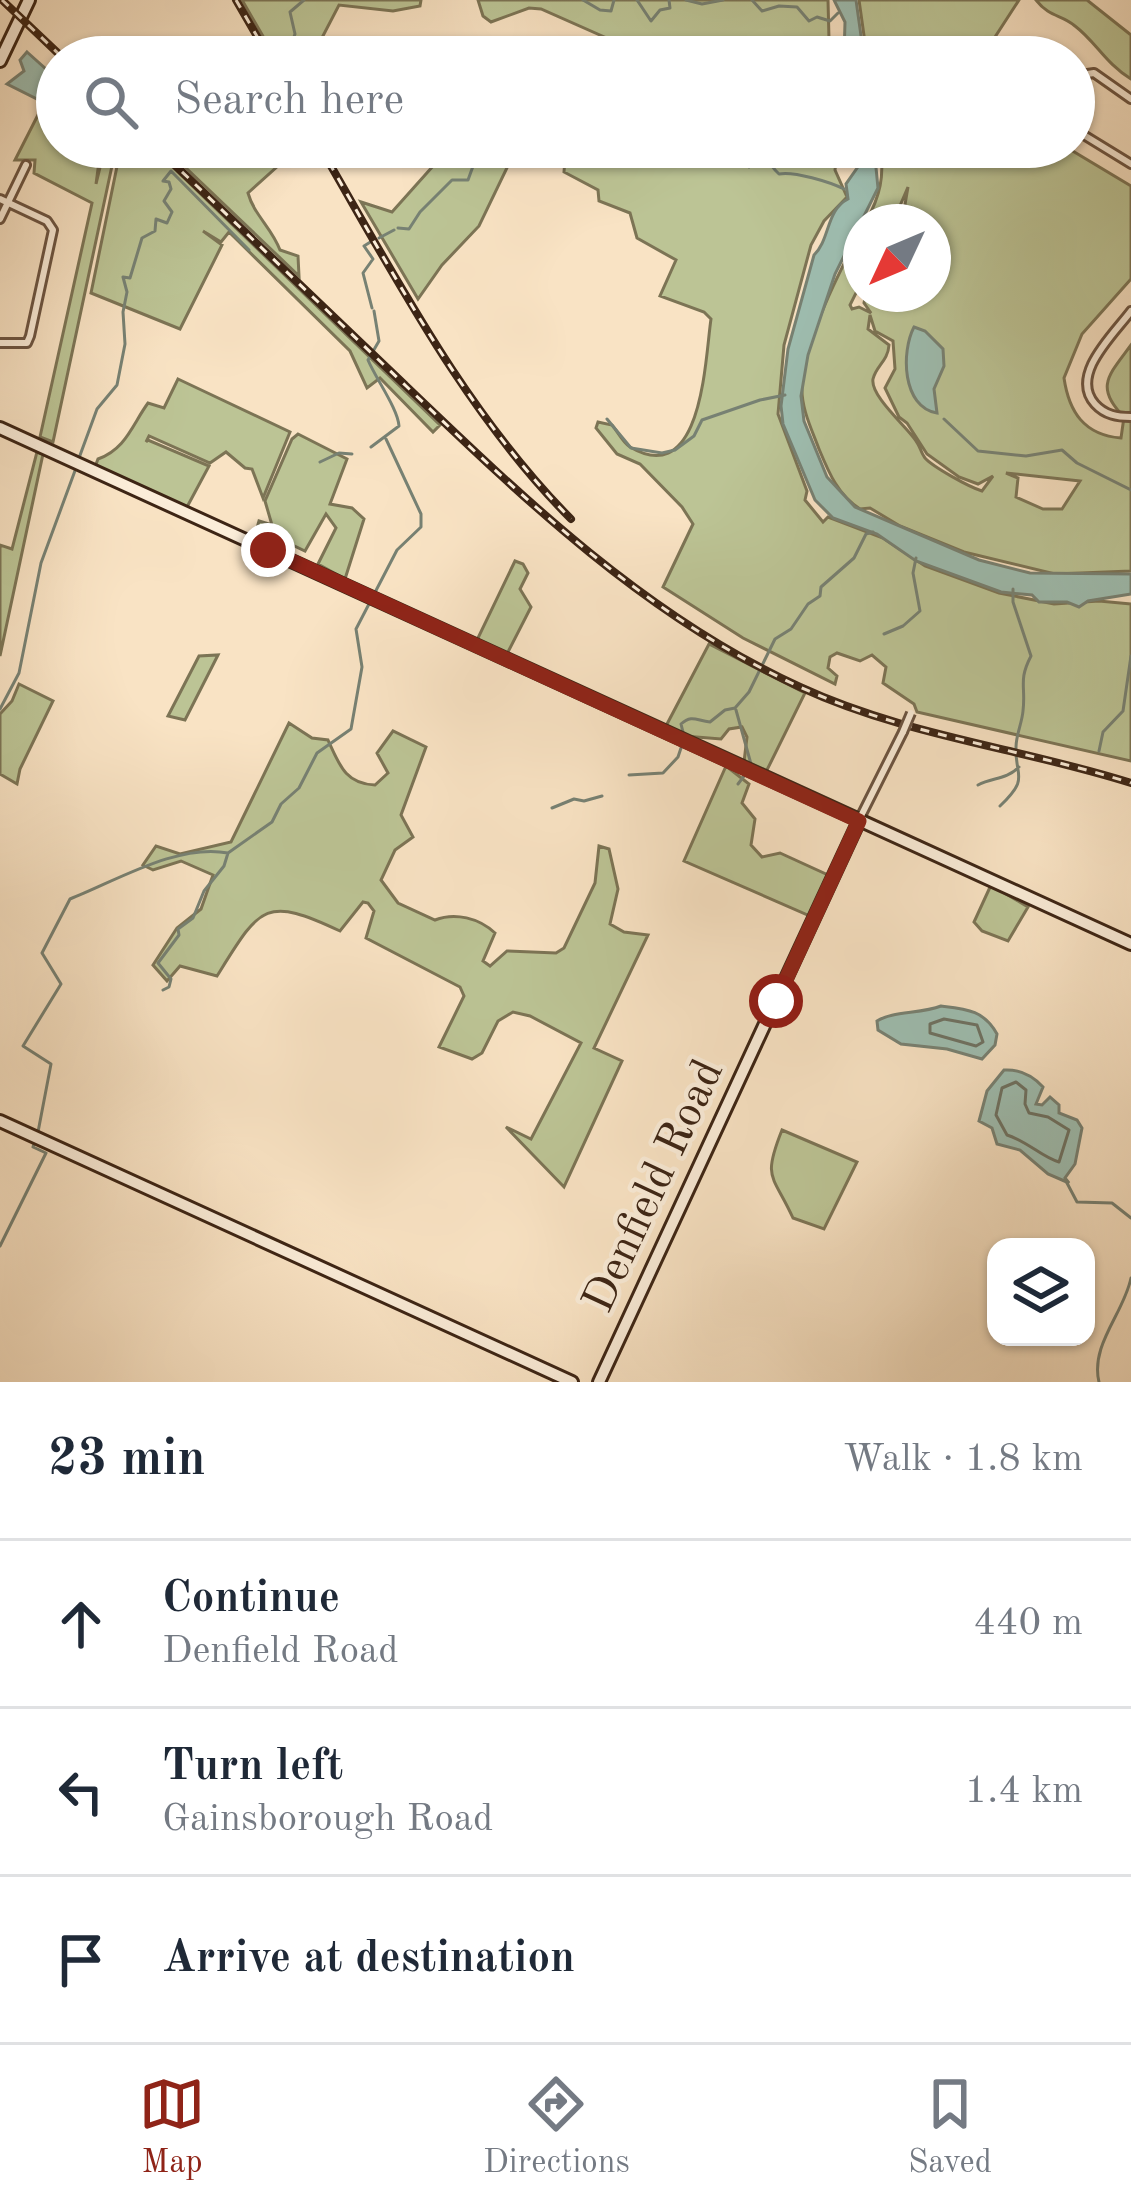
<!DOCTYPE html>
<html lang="en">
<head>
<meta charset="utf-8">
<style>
  :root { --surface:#fff; --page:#f2f2f3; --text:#1f2937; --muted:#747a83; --line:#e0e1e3; --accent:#8f2418 }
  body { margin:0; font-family:"Old Standard TT",serif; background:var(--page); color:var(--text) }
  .controls { position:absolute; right:36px; bottom:36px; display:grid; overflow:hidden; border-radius:24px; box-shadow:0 3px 9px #0004 }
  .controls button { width:108px; height:108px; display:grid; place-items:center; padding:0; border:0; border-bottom:3px solid var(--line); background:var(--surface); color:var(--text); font:60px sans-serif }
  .compass { position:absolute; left:843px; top:204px; width:108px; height:108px; border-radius:50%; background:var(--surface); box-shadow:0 3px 9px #0004; rotate:226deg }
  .stop { position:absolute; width:36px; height:36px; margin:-27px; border:9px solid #8f2418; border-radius:50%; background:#fff }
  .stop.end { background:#8f2418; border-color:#fff; box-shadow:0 3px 12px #0008 }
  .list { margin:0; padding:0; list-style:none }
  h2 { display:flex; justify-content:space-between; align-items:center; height:156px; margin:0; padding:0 48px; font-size:51px }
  h2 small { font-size:39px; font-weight:400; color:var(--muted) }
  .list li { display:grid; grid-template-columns:78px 1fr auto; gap:36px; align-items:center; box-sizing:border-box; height:168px; padding:0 48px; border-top:3px solid var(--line) }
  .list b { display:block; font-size:45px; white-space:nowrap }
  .list p { margin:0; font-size:39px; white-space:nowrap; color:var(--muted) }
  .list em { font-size:39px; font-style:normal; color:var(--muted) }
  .icon { flex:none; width:66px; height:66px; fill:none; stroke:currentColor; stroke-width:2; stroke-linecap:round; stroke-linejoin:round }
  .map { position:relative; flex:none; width:1131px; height:1382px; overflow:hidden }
  .search { position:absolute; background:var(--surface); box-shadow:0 3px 9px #0004; left:36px; right:36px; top:36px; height:132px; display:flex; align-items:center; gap:30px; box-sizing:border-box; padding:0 42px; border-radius:66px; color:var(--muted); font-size:45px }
  .sheet { height:660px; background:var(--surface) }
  nav { display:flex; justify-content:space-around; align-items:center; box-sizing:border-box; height:168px; border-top:3px solid var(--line); background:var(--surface); font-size:33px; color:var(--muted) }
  nav a { display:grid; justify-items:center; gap:6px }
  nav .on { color:var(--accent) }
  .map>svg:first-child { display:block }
</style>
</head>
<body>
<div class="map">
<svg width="1131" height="1382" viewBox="0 0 1131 1382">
  <rect width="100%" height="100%" fill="#f9e3c4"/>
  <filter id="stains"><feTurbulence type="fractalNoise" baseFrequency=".00167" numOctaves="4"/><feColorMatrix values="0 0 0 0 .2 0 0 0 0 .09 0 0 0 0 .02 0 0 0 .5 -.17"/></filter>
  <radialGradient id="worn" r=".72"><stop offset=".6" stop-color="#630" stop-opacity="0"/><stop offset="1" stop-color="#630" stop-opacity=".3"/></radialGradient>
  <path fill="#bcc495" stroke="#7c7455" stroke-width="3" fill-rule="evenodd" d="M242,0H421L420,6L393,11L339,5L312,57H275Z
    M478,0H828L829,39L834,57H606L612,49L611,40L541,9L529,8L491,22L483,16Z
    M859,0H1019L982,57H867Z
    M1036,0H1087L1131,35V79C1105,63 1096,42 1075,26C1061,14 1050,18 1036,0Z
    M43,105L57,111V147H101L96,184L105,147H116L53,442L40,437L92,203L34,173L35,160H15Z
    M121,147H140L159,164L143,147H152L440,425L433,432L380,378L367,388L350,351L229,232L221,242L203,231L222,245L180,329L91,293Z
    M164,147H299L248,193C254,215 272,228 280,250L298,256L299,276Z
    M444,147H517L479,226L442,265L418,299L361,202L392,212L442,156Z
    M566,147H838L835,170L847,197L824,221L811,245L784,345L778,414L807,491L805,500L823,522L828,517L883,538L925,566L999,593L1054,604L1099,601L1131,604V761L917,712L914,704L883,683L886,667L872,655L860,661L837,653L830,657L828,668L837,676L835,684L743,638L663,587L693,524L682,507L640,464L617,454L596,428L598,422L612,425C618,432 623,443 630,447C703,490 705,358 711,319L704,312L660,296L676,260L637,238L630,213L599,201L598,190L564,172Z
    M880,147H1066L1131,186V279L1082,334L1064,378C1069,412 1084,435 1121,438L1124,417C1094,387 1109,375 1131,345V571L1055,574L964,552L900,526L870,508L860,509C838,495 829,473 819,449C812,430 801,408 802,387C803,343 840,270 861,231V283L850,305L852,309L859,307L871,313L864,303L866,294H933V222H902L908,187L893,222H866C880,196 885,176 880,147ZM870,315L875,331L893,341L895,369L885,388L899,417L907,423L927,454L959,477L978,484L993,476L982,491C969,487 933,467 925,458C921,453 920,446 916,441C907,427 870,396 873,379C876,366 888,361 889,345L868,329ZM1006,473L1080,481L1062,509H1043L1016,497L1018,478Z
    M178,379L290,432L263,498L252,469L245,468L226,452L210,463L149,436L146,442L148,440L209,466L187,507L95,467L98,459C126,449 132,425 148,403L164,408Z
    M298,434L347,459L330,504L352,508L364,519L345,579L318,564L336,528L326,514L305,551L257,528L259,521L272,525L265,501L292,439Z
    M37,452L43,454L0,656V545L12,549Z
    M515,561L523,564L528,573L520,589L531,607L507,654L477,640Z
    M709,644L805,693L765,774L744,762L747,737L742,727L729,729L721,739L684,736L666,726Z
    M218,655L185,720L168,716L199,656Z
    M19,684L53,701L20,769L17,784L0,774V714L12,701Z
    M289,723L312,738L328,740C339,764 345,784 375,785L388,773L377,753L393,731L426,747L401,815L413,837L395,850L381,880L398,903L435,920C455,912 479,918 495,933L483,961L490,966L507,951L556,953L564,948L595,883L599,846L609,849L618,889L610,924L624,932L648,935L594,1048L622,1061L564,1187L506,1127L531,1139L581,1043L530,1016L513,1012L498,1021L482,1053L472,1059L439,1047L464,996L460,987L366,938L374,911L368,903L363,902L340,931C264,895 260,907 217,976L180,966L167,981L153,965L177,928L201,909L213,875L181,861L153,870L143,865L156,846L180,854L231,842Z
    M726,766L749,784L742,803L755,819L751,845L762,857L780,853L828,875L810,916L684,861Z
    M991,885L1028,907L1008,941L982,931L974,922Z
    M782,1130L857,1162L824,1229L793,1218C773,1174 762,1180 782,1130Z"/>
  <path fill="#9ebeb1" stroke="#778173" stroke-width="3" d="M834,0H856L864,57H844L845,22Z
    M27,52L57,79V109L7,84L24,71L20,60Z
    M858,147H874L878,188L835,274L808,355L801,396L804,421L827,477L855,507L979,560L1030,573L1131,574V594L1088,601L1079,607L1067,602H1039L1032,595L1001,592L916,561L877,534L833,518L815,500L783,424L781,406L788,349L814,255C830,240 826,210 848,199L846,184L862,161Z
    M914,327L925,331L943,349L944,366L934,389L937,413C902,407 901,352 914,327Z
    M941,1006C966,1009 984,1010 997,1034L995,1045L982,1059L947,1049L901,1044L878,1030L877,1021C892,1011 921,1014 941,1006Z
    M1004,1070C1020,1069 1032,1075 1043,1087L1036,1104L1042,1105L1050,1097L1059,1105V1113L1077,1120L1082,1128L1075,1164L1065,1178L1069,1183L1048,1174L1020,1150L997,1144L992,1128L979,1121L987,1091Z"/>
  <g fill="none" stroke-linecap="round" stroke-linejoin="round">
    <path stroke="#6e7263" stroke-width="3" d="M944,1019L977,1025L983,1042L976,1046L930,1033V1024Z
      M1016,1082L1026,1090L1025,1104L1029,1113L1048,1117L1069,1130L1059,1162C1043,1158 1027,1141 1007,1135L996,1115L1002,1088Z"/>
    <path stroke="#778173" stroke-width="3" d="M583,0L600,10L611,11L614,0
      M637,0L651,21L660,10L670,8L669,0
      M686,0L702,4L723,0
      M752,0L762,11L779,6L797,7L809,21L817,17L830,21L838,13
      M287,57L295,34L290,12L304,0
      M703,147L714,159L735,155L749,167L751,153C768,154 768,164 779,174C794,171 830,182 844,189
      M177,161L186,147
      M398,228L409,229L420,212L452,180H468L480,147
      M379,238L394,230
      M372,241L364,246L373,259L363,273L372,308
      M607,419L631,448L662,453L675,450L694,436L702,420L760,400L785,395
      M944,419L978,451L1026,456L1062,450L1077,463L1131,490
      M371,447L399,426C398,409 376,379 368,360L379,341L374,311
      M79,458L97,409L117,385L125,344L123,312L127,292L123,277L130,278L142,238L155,231L156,219L167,223L172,212L164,201L171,189L169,182L163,181L171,171L249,250
      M320,462L339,453L352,454
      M884,634L903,626L920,611L913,573L916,558
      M0,709L19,673L41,563L76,468
      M736,710L751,764
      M684,736L681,724C692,714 697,721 710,722L725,710L735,708L749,692L775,639L791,629L808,604L820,596L821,587L854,558L866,534L873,532
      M1099,751L1103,732L1123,711L1131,656
      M629,775L663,773L678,757L682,745
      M738,784L747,772
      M978,785C993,777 1006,780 1019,767
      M1000,806C1030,777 1015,778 1016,747C1016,735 1022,723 1023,711C1026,686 1018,681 1031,656L1013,602V589
      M552,808L574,799L584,801L602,796
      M163,990L169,987L171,979L158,963L179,935L178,929L193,918L204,891L224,866L228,853L272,822L281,804L299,788L317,753L351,729L362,667L356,629L397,550L421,527V514L386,439
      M38,1132L51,1064L23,1046L61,984L42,953L70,899C116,881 178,843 228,853
      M1067,1183L1077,1202L1112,1203L1131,1218
      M0,1246L46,1153L33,1147L35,1141
      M1099,1382C1090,1345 1124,1313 1131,1278"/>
    <g stroke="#6c5441" stroke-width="12">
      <path id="street" d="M1074,76L1094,73L1131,99
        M1074,129L1131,164
        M0,199L47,221L53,230L30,336L27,343H0
        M0,219L26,165
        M1131,311C1114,334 1069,375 1095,404C1105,415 1117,417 1131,417
        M859,820L903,732"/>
    </g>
    <g stroke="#3d2515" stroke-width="16">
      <path id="secondary" d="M0,61L29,0
        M0,428L1131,944
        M0,1121L572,1382
        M599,1382L859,821"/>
    </g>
    <use href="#street" stroke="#fbedd9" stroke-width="6"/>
    <use href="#secondary" stroke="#fbedd9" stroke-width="10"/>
    <g stroke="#3d2515" stroke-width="8">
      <path id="rail" d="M2,0L62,57
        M236,0L269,57
        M156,147C239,226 322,306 405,385C525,500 647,617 800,687C906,736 1021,748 1131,783
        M320,147C395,276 465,412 571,519"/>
    </g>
    <use href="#rail" stroke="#fbedd9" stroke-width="3" stroke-dasharray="9" stroke-linecap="butt"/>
    <g stroke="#6c5441" stroke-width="12" stroke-linecap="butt">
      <path id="street-bridge" d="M903,732L911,713"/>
    </g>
    <use href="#street-bridge" stroke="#fbedd9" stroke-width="6"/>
  </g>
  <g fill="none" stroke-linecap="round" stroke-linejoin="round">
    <path stroke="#8f2418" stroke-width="15" d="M268,550L859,821L776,1001"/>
  </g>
  <g text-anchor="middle" stroke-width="9" stroke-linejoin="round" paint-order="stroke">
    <g font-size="45" fill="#3d2515" stroke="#fbedd9">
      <text transform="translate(651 1185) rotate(-65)" y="16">Denfield Road</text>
    </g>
  </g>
  <rect width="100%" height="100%" filter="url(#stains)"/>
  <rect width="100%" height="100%" fill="url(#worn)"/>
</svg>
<div class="controls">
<button><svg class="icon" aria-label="layers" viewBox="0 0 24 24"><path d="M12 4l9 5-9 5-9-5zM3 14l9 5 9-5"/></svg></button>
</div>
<svg class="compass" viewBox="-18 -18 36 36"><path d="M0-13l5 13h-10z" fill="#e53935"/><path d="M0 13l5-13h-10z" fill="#747a83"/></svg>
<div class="stop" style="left:776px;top:1001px"></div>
<div class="stop end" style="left:268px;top:550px"></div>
<div class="search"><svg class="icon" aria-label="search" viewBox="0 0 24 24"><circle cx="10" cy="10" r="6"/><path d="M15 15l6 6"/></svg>Search here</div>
</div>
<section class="sheet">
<h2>23 min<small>Walk · 1.8 km</small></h2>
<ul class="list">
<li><svg class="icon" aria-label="ahead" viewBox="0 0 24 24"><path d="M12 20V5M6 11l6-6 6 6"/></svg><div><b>Continue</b><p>Denfield Road</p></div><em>440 m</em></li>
<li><svg class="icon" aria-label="left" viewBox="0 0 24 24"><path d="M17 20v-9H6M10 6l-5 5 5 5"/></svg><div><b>Turn left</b><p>Gainsborough Road</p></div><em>1.4 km</em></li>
<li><svg class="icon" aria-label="arrive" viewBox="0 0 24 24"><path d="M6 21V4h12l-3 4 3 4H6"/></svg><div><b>Arrive at destination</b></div></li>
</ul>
</section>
<nav>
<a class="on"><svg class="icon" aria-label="map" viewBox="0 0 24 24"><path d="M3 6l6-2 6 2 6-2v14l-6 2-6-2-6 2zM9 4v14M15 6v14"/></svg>Map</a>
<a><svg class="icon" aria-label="directions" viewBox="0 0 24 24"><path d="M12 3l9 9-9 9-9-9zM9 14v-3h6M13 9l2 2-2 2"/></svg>Directions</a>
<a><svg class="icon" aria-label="saved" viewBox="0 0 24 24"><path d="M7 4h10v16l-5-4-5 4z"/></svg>Saved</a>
</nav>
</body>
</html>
